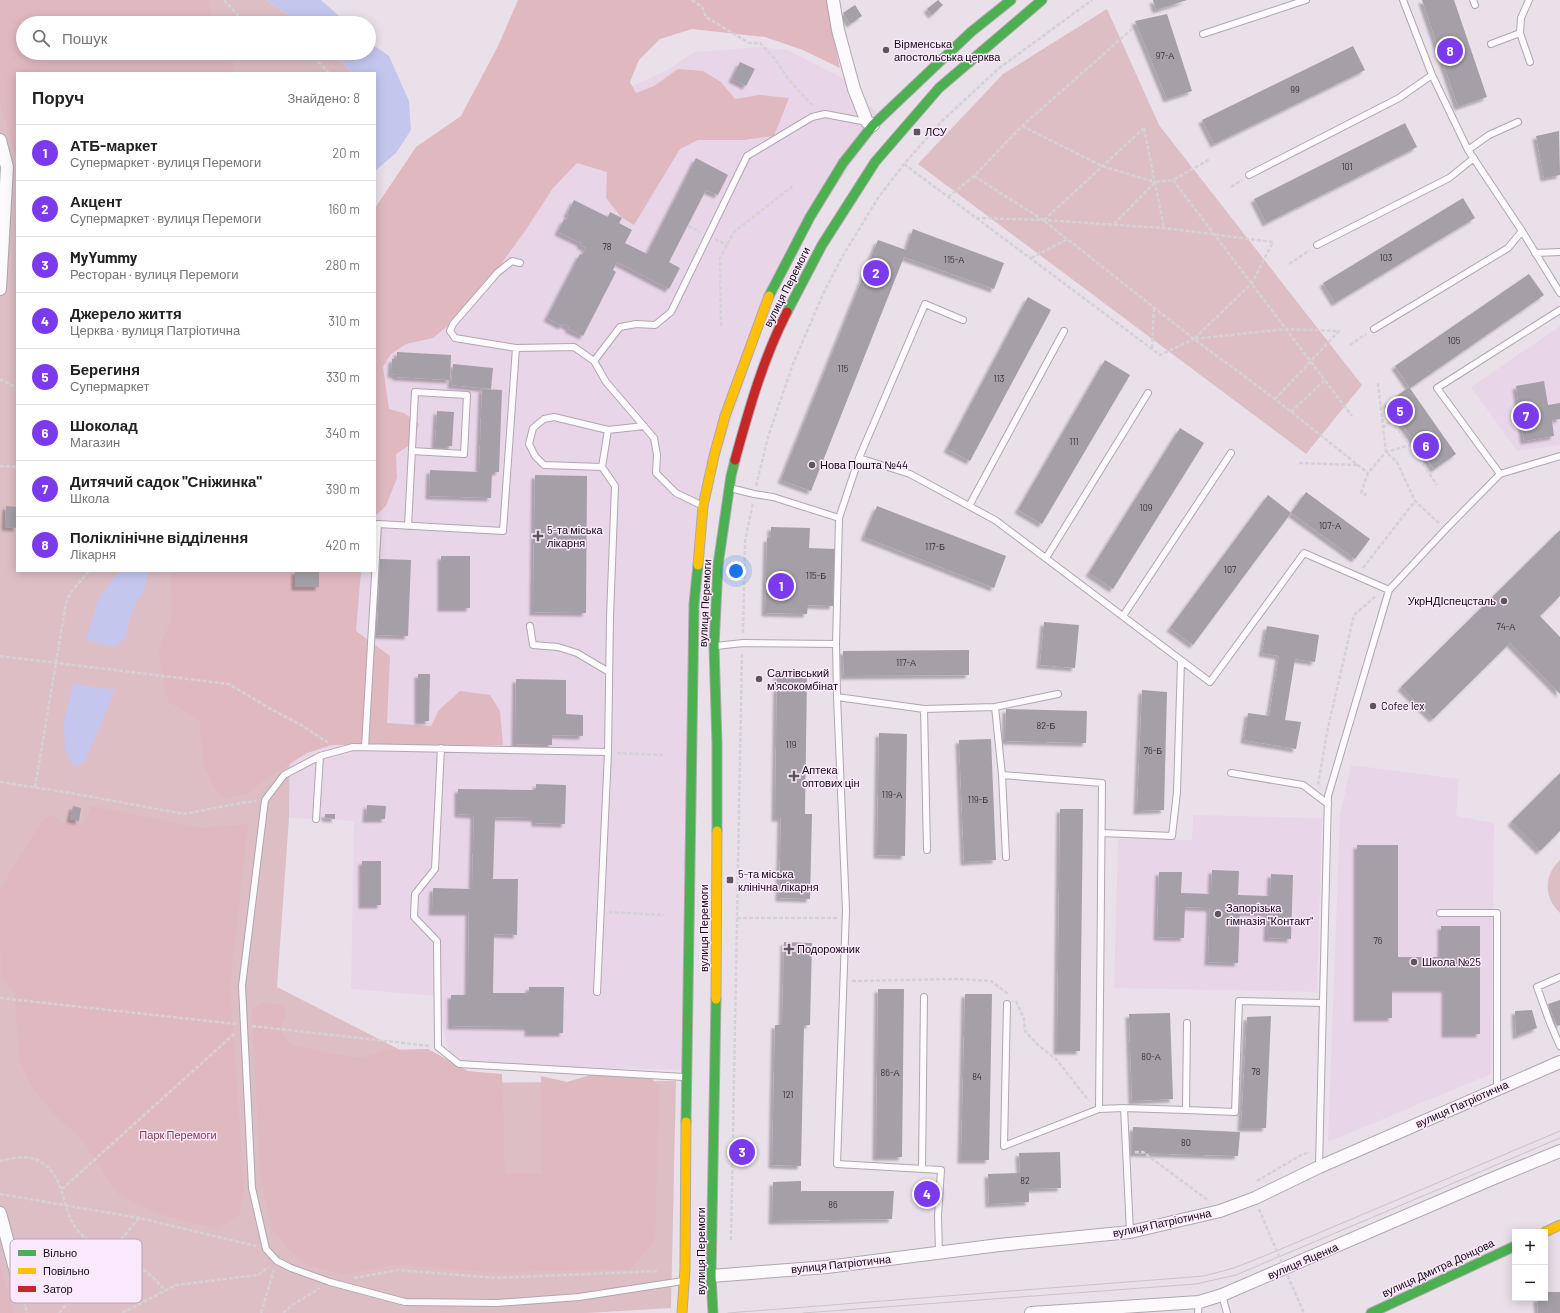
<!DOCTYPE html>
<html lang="uk">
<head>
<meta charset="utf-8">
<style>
  :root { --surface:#fff; --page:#f6f6f6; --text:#202124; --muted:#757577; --line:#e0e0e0; --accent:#7c3aed }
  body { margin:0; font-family:Barlow,sans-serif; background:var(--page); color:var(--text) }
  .controls { position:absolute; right:12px; bottom:12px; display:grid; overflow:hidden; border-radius:0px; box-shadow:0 2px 10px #0003 }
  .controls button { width:36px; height:36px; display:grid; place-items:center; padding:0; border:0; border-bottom:1px solid var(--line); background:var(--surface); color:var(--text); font:20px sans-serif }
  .you { position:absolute; left:736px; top:571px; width:14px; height:14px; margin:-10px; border:3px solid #fff; border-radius:50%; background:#1a73e8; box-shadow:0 0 0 6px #1a73e833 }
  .badge { display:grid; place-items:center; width:26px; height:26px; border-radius:50%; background:var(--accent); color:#fff; font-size:13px; font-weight:700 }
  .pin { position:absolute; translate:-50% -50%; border:2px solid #fff; box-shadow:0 1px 4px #0006 }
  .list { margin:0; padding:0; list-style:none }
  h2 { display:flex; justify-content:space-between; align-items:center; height:52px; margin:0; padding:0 16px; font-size:17px }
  h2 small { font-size:13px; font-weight:400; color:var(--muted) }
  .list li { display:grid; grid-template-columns:26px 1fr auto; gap:12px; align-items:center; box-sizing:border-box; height:56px; padding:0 16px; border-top:1px solid var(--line) }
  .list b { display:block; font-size:15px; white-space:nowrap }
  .list p { margin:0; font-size:13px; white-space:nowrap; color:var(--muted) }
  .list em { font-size:13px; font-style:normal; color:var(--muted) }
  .icon { flex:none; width:22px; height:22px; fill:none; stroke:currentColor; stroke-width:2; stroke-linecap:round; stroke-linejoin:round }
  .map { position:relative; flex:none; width:1560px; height:1313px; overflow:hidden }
  .search { position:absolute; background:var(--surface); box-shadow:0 2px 10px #0003; left:16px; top:16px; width:360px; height:44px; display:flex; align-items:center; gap:10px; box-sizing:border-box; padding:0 14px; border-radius:22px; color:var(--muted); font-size:15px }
  .panel { position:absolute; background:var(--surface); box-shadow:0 2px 10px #0003; left:16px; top:72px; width:360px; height:500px; border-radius:0px }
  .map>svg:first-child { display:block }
</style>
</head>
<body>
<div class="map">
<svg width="1560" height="1313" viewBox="0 0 1560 1313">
  <defs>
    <filter id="shadow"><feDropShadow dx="-3.5" dy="3.5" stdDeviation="1" flood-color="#0004"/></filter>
  </defs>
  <rect width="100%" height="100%" fill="#eae0ea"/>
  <path fill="#e8d6e8" d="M760,47L788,50L842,78L882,118L783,267L703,506L684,1070L452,1064L435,996L351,989L354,821L289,818L292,571H375V318L580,111L671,68L694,52Z
    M1560,326V445L1517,451L1471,387Z
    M1351,765L1459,779L1456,816L1494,823L1491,1074L1328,1142L1340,815Z
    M1193,815L1322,818L1317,992L1114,988L1118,839L1192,840Z"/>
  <path fill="#ddbec5" d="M0,0H266L300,23H23V53H334L352,73H17V571H292L289,818L277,987L465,1083L676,1081L671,1308L587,1313H0Z
    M1107,9L1159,125L1362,385L1306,454L918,164L1003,74Z
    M1560,860V913C1543,897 1544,875 1560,860Z"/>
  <path fill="#e0b8c0" d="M0,0H208L214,23H23V53H233L237,56L231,73H17V162L0,103Z
    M518,0H828L831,26L840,68L803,50L765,37L692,29L660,39L639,60L630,82L636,93L654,86L678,69L703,71L721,82L735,99L759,95L789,98L774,136L744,140H698L680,149L634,225L621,217L606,198L607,172L577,163L553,188L527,228L499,267L456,319L433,338L406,344L391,354L383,367L389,409L404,413L419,424L413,443L396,454L397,478L386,506L375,516V208L416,147L461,116L498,46Z
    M171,571H361L356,631L390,656L387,723L431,726L439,710L460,691L490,695L500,711L503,745H332L307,753L266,779L247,794L225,798L216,790L204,766L199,719L168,702L158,652L172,616Z
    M92,806L202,828L248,824L230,986L244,1192L239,1216L216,1229L156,1213L118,1194L84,1142L56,1116L32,1088L20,1062L14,991L1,979L0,889L44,818L54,815L61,823L83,824Z
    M262,1003L282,1005L286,1015L280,1029L290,1044L322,1052L362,1058L384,1050L428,1049L468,1071L502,1074L505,1173H542L541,1076L567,1082L607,1070L651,1077L659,1088L655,1240L630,1269L491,1272L394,1265L342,1275L305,1263L288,1249L272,1229L260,1175L252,1009Z
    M0,1266L14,1313H0Z"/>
  <path fill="#c4c6ee" d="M266,0H321L347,23H300Z
    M369,42L389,56L409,101L411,130L396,153L375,171V73H352L334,53H369Z
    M119,571H148L144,591L138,599L130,617L126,636L116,647L86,640L99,597Z
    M73,684L115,690L85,761L75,767L65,751L64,721Z"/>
  <path fill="#a59fa7" filter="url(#shadow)" d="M938,0L943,5L932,15L927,9Z
    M1153,0H1187L1156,10Z
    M1422,0H1454L1487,97L1458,107Z
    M855,5L862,16L850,24L843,13Z
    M1167,14L1192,91L1167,99L1135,21Z
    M1353,46L1365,70L1214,144L1202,120Z
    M740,62L755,69L746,86L732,79Z
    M1405,123L1417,147L1266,223L1254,199Z
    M1559,131L1560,175L1544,178L1536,136Z
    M696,158L728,175L718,195L706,190L669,262L680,268L669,289L617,262L613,270L616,272L583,336L568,329L569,327L563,324L562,326L547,318L580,254L582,255L586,248L580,245L581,243L558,232L564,219L566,220L569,215L567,214L574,200L608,217L610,212L622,218L619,223L632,230L625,243L647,254Z
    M1463,198L1475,218L1335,303L1323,283Z
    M913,229L1004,263L994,289L904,257L811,491L781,480L878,240L906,250Z
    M1529,274L1544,295L1410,388L1395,366Z
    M1028,297L1051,310L970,461L947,449Z
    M397,352L451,355L450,380L396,377V375L391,374L392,359H397Z
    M1105,360L1130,375L1042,524L1018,510Z
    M453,364L493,368L491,389L451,385Z
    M1544,381L1548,405L1560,403V419L1552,420L1554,436L1524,441L1516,386Z
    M1409,387L1456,454L1434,469L1387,403Z
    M482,389L502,390L499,472H492L491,498L429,496L430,470L479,472Z
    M437,411L454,412L452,446H435Z
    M1180,428L1204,443L1113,589L1089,573Z
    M535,475L587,476L586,613L533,612Z
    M1306,492L1370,539L1355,559L1291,513Z
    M1268,495L1291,513L1193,645L1170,628Z
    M6,506L17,507V528L5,527Z
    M877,506L1006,556L994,588L864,537Z
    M771,527L810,528L809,548L835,549L833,606L808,605L807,614L765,613L767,538H771Z
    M1560,530V596L1540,616L1560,637V694L1510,643L1433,719L1401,687Z
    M441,556H470V608H441Z
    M380,559L411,560L408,636L377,635Z
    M295,571H319V587H295Z
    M1044,622L1079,625L1075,668L1040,665Z
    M1267,626L1319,635L1315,662L1295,659L1285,720L1301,722L1296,749L1244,740L1248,713L1269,716L1279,656L1262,653Z
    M969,650V675L844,676L843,651Z
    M418,674H430L429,721H418Z
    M777,675L807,676L805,814H812L810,899L779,898L781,818H775Z
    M516,679L566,680V714L583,715V736L552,735V745L515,744Z
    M1142,690L1167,692L1164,810L1137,811Z
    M1006,709L1087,711L1086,743L1005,741Z
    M879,733L907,734L905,856L877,855Z
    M991,739L996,860L964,862L959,740Z
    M1560,773V831L1540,851L1511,822Z
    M536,784L566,785L565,824L535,823V818L495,817L493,879H518L517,935L494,934L493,993H529V987H564L563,1033H528V1027L451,1026V995H468L469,912H432L433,888L472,889L474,815L458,814V789L536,790Z
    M367,805L386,806L385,819H366Z
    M73,806L81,808L79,821L70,819Z
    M1060,809H1083L1080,1051H1057Z
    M325,814H335V819L325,818Z
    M1357,845H1398V957H1441V926H1480V1034H1445V989H1392V1018H1357Z
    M362,861H381V905H362Z
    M1212,870L1239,871L1238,895L1270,896L1271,874L1293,875L1291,939L1267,938L1268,913L1240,912L1238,963L1208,962L1210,908L1185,907L1184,938L1157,937L1159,872H1182L1181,893L1211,894Z
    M784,942L812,943L810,1025H804L801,1166L772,1165L775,1025H782Z
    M878,989H904L902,1157H876Z
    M965,994H992L989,1160H961Z
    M1560,1000V1025L1557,1026L1548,1004Z
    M1532,1010L1537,1028L1516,1036L1515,1011Z
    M1170,1013L1173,1099L1132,1101L1129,1014Z
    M1271,1016L1266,1128H1241L1247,1017Z
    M1133,1127L1240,1132L1238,1156L1133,1153Z
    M1060,1152L1061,1188L1029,1189V1202L989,1204L988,1174L1020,1173L1019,1153Z
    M801,1181V1191H894L892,1219L772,1221L773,1182Z
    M1545,1292H1560V1313H1538L1537,1298H1545Z"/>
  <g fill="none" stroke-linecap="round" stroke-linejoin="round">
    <g stroke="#afa7af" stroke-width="8">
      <path id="lane" d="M1403,0L1432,75L1468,150L1522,231L1560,293
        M1473,0L1475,5
        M1529,0L1521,18L1520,33L1530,62
        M1203,34L1306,0
        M1491,44L1520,33
        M1468,150L1489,135L1518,122
        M1249,175L1399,98L1432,75
        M1317,245L1449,178L1474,158
        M1535,253L1560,252
        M1374,329L1508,248L1522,231
        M516,348L455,338L450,331L453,324L498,272L512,261L520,263
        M594,361L620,327L636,324L655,325L671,312L747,156L812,117L825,114L867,122
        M859,458L925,304L963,320
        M602,467L544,465L535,456L529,444L533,428L544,419L554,417L608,430
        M1500,474L1437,388L1560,310
        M730,488L754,494L773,497L839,518L859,458L910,474L995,520L1210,682L1304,553L1389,590
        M969,506L1064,331
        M839,518L836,644L837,697L924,709L995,707L1002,775L1102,783L1099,1109L1124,1108L1130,1232
        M408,526L415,392L467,395L464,454L412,451
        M1046,558L1148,393
        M1123,616L1231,453
        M530,626L533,645L558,647L577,653L609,672
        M716,646L743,643L836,644
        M837,697L846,910L837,1164L941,1170L938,1216L939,1253
        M995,707L1058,694
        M924,709L927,850
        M365,747L378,524L503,531L516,348L574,347L594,361L606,382L654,438L657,455L656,473L676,493L701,505
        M441,748L435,869L415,894L414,917L437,941L438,1047L459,1064L684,1077
        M608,752L353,747L320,756L284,775L265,800L242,986L252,1188L266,1249L277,1261L291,1268L330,1282L405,1302L497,1303L579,1297L683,1281
        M1231,773L1303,785L1328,804
        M1002,775L1006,857
        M316,819L320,756
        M1102,833L1172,836L1177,792L1181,661
        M1440,913H1497V1088
        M1560,977L1537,987L1550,1023L1560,1046
        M597,992L608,752L610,617L615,486L602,467L608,430L644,426
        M1007,1004L1004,1146L1099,1109
        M1124,1108L1186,1110L1187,1023
        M1186,1110L1235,1112L1239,1001L1323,1003
        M1319,1167L1328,796L1389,590L1446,529L1500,474L1560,456
        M922,1169L924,997
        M1222,1295L1227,1313
        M1198,1313L1199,1302"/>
    </g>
    <g stroke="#afa7af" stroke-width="14">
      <path id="street" d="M833,0L838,30L854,89L867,122L873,125
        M0,140L7,167L0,289
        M0,1213L21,1291
        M711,1276L827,1267L999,1245L1130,1232L1220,1211L1255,1198L1319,1167L1560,1062
        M1031,1313L1199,1302L1222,1295L1494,1178L1560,1151"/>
    </g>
    <g stroke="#afa7af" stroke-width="11">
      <path id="fast" d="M769,296L810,217L843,163L873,125L971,32L1011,0
        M787,312L822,245L875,162L939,88L1042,0
        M717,831V744L714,646L718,565L731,476L735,460
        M686,1122L694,604L698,565
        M713,1313L711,1276L716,999
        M1371,1313L1515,1246"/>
    </g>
    <g stroke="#afa7af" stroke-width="11">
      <path id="slow" d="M698,565L703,506L714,456L725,416L769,296
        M716,999L717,831
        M1545,1232L1560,1225
        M682,1313L685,1269L686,1122"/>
    </g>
    <g stroke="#afa7af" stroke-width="11">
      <path id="jam" d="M735,460C749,409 763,359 787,312"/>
    </g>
    <path stroke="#d5d2d5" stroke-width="2.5" stroke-dasharray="4 2" stroke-linecap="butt" d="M224,0L245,23
      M692,0L702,7L706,17L749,43H760L775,59L789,80L813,106
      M310,53L329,73
      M1022,126L1102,166L1155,182
      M1144,128L1164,228
      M904,164L1160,355L1194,339
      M974,176L1043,220L1194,339L1275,399L1368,473
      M1173,180L1352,416
      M1231,187L1242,180
      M948,197L974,176L1022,126L1132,29
      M976,218L1043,220L1164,228L1273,242L1252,283L1194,339L1286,329L1339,331L1275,399
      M1044,220L1144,128
      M1114,224L1155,182L1173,180L1210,159
      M688,226L700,232
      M715,239L727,245
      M1031,258L1068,239
      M1289,264L1310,250
      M721,326L720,258L734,232L794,185
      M1350,345L1366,334
      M1152,348L1154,308
      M0,379L17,388
      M1378,383L1386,452L1397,462L1415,501L1439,523
      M1380,406L1410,445L1437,485
      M1291,412L1325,380
      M1383,428L1391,421
      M1299,463L1357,465
      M0,466L17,467
      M756,486L768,437L793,364L823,294L842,257L878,198L904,164L942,121L998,69L1092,0
      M1367,495L1361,493L1368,473L1386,452L1410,445
      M1363,568L1415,501
      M743,633L745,541L753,503
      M0,656L229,684L269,708L301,725L330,744
      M617,753L663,755
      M0,782L71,793L184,814L241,803L256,801
      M1318,785L1327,732L1354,615L1376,596
      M35,787L66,603L71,592L89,571
      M609,912L664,915
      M737,918H837
      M852,981L957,979L991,981L1008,994
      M0,998L236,1024
      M1016,1001L1024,1019L1025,1031L1038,1045L1057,1060L1089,1101
      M252,1026L430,1046
      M1135,1152H1143L1209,1201
      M0,1161C13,1158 29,1154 41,1162C67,1179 60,1206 76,1228C89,1247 126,1258 145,1271C152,1276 159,1284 165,1290
      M1257,1181L1301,1155L1310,1152
      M62,1189L234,1034
      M0,1194L139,1218L256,1246
      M1259,1209L1266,1226
      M731,1240L742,652
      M26,1261L88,1278
      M354,1278L398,1270L495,1278L657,1271
      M24,1301L27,1313
      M59,1313L139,1218
      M122,1313L176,1285L258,1275L269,1267
      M261,1313L274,1270
      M283,1313L294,1304L320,1288"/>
    <use href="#lane" stroke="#fcfafc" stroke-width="6"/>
    <use href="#street" stroke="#fcfafc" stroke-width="12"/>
    <use href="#fast" stroke="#4caf50" stroke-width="9"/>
    <use href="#slow" stroke="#ffc107" stroke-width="9"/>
    <use href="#jam" stroke="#c62828" stroke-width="9"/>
    <path stroke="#c7c5c7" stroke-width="1" d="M728,1313L1204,1276L1234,1268L1269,1254L1560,1131
      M803,1313L1196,1284L1236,1275L1560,1138"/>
    <path stroke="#d5d2d5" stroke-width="2.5" stroke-dasharray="4 2" stroke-linecap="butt" d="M1266,1226L1304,1313"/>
  </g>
  <g fill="#5e565e" stroke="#fce8fc" stroke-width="1.5">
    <circle cx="886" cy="50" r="4"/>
    <rect x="913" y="128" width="8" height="8" rx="2"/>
    <circle cx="812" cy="465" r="4"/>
    <path d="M536 530h4v4h4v4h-4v4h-4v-4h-4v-4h4z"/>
    <circle cx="1504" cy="601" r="4"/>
    <circle cx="759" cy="679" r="4"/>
    <circle cx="1373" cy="706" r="4"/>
    <path d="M792 770h4v4h4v4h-4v4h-4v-4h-4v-4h4z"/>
    <rect x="726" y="876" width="8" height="8" rx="2"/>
    <circle cx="1218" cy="914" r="4"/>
    <path d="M787 943h4v4h4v4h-4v4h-4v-4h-4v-4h4z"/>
    <circle cx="1414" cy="962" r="4"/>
  </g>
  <g text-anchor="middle" stroke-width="3" stroke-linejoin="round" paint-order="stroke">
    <g font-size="9" fill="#373037">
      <text x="1165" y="59">97-А</text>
      <text x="1295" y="93">99</text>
      <text x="1347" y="170">101</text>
      <text x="607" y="250">78</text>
      <text x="1386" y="261">103</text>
      <text x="954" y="263">115-А</text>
      <text x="1454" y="344">105</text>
      <text x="843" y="372">115</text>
      <text x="999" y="382">113</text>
      <text x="1074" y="445">111</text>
      <text x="1146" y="511">109</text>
      <text x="1330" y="529">107-А</text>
      <text x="935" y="550">117-Б</text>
      <text x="1230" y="573">107</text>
      <text x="816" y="579">115-Б</text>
      <text x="1506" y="630">74-А</text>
      <text x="906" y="666">117-А</text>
      <text x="1046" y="729">82-Б</text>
      <text x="791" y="748">119</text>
      <text x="1153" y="754">76-Б</text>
      <text x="892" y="798">119-А</text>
      <text x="978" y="803">119-Б</text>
      <text x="1378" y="944">76</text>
      <text x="1151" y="1060">80-А</text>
      <text x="1256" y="1075">78</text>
      <text x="890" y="1076">86-А</text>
      <text x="977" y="1080">84</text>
      <text x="788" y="1098">121</text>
      <text x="1186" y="1146">80</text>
      <text x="1025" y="1184">82</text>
      <text x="833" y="1208">86</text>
    </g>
    <g font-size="11" fill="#120b12" stroke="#fce8fc" text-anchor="start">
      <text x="894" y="48">Вірменська<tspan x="894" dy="13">апостольська церква</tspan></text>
      <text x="925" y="136">ЛСУ</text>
      <text x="820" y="469">Нова Пошта №44</text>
      <text x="547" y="534">5-та міська<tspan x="547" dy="13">лікарня</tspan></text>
      <text x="1496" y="605" text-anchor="end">УкрНДІспецсталь</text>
      <text x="767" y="677">Салтівський<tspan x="767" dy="13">м'ясокомбінат</tspan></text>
      <text x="1381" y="710">Cofee lex</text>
      <text x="802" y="774">Аптека<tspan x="802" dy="13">оптових цін</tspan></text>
      <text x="738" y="878">5-та міська<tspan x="738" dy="13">клінічна лікарня</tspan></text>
      <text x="1226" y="912">Запорізька<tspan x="1226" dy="13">гімназія "Контакт"</tspan></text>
      <text x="797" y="953">Подорожник</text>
      <text x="1422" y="966">Школа №25</text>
    </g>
    <g font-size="11" fill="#120b12" stroke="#fce8fc">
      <text transform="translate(787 287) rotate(-63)" y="4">вулиця Перемоги</text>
      <text transform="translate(705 603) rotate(-87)" y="4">вулиця Перемоги</text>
      <text transform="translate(704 928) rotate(-90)" y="4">вулиця Перемоги</text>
      <text transform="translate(1462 1104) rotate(-24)" y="4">вулиця Патріотична</text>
      <text transform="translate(1162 1223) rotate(-12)" y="4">вулиця Патріотична</text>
      <text transform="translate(701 1251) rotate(-90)" y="4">вулиця Перемоги</text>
      <text transform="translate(1303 1261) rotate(-23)" y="4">вулиця Яценка</text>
      <text transform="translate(841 1264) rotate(-6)" y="4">вулиця Патріотична</text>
      <text transform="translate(1438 1268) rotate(-25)" y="4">вулиця Дмитра Донцова</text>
    </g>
    <g font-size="11" fill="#883b47" stroke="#fce8fc">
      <text x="178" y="1139">Парк Перемоги</text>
    </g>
  </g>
  <rect x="10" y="1239" width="132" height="64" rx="6" fill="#fce8fc" stroke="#b6a6b6" stroke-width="1"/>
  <rect x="18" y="1250" width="18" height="6" fill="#4caf50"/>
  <rect x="18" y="1268" width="18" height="6" fill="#ffc107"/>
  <rect x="18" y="1286" width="18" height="6" fill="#c62828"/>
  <g font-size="11" fill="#120b12">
    <text x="43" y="1257">Вільно</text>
    <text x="43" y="1275">Повільно</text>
    <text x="43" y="1293">Затор</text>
  </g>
</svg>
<div class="controls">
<button>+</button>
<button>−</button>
</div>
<div class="you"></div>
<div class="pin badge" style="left:781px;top:586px">1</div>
<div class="pin badge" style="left:876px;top:273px">2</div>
<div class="pin badge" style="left:742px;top:1152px">3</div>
<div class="pin badge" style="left:927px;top:1194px">4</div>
<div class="pin badge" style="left:1400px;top:411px">5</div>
<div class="pin badge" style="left:1426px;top:446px">6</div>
<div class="pin badge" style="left:1526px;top:416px">7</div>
<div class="pin badge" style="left:1450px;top:51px">8</div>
<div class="search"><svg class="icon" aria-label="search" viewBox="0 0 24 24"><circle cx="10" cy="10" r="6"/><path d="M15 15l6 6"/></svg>Пошук</div>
<section class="panel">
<h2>Поруч<small>Знайдено: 8</small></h2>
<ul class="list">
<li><span class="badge">1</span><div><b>АТБ-маркет</b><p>Супермаркет · вулиця Перемоги</p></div><em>20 m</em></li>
<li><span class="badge">2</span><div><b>Акцент</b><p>Супермаркет · вулиця Перемоги</p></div><em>160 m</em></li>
<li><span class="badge">3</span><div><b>MyYummy</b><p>Ресторан · вулиця Перемоги</p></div><em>280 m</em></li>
<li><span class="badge">4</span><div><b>Джерело життя</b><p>Церква · вулиця Патріотична</p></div><em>310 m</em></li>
<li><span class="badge">5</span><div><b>Берегиня</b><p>Супермаркет</p></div><em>330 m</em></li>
<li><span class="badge">6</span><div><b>Шоколад</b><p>Магазин</p></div><em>340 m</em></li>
<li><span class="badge">7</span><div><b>Дитячий садок &quot;Сніжинка&quot;</b><p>Школа</p></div><em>390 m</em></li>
<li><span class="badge">8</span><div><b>Поліклінічне відділення</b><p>Лікарня</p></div><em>420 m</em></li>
</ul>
</section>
</div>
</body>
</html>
